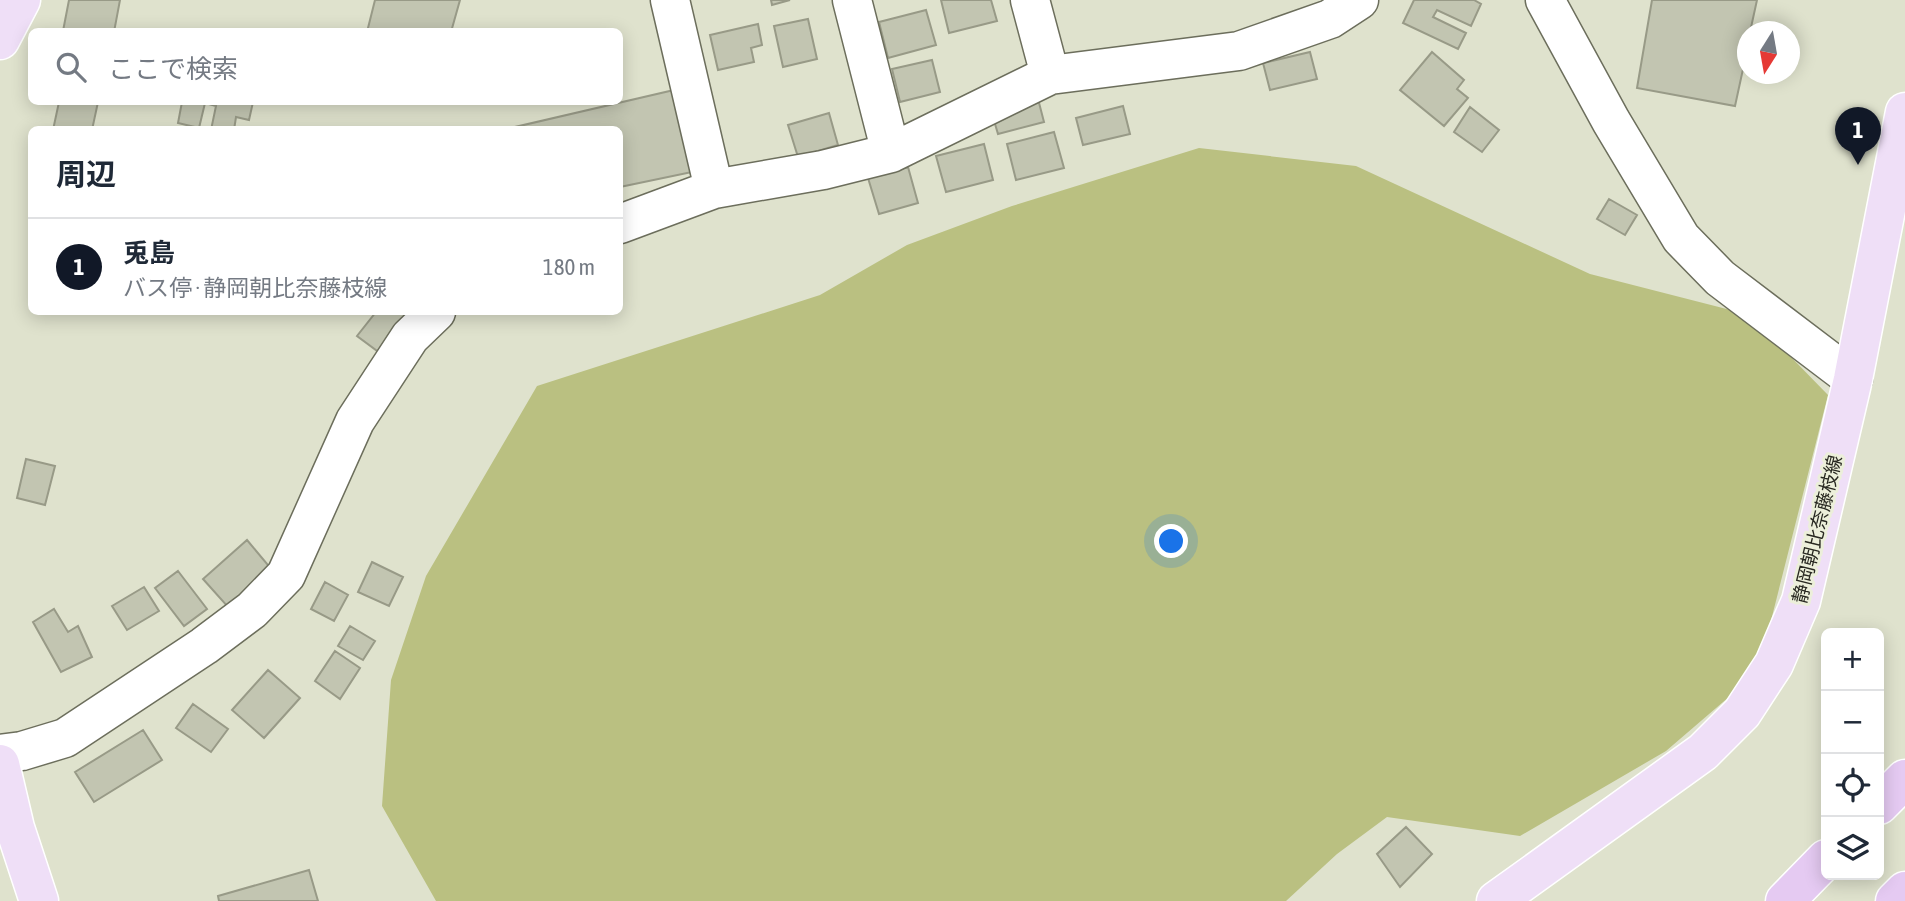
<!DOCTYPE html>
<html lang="ja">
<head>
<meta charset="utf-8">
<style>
  :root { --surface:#fff; --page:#f6f6f7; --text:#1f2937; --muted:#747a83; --line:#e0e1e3; --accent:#111827 }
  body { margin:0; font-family:"Asap Condensed","Noto Sans JP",sans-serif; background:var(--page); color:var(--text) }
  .controls { position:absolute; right:21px; bottom:21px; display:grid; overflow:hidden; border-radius:10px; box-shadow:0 4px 18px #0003 }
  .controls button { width:63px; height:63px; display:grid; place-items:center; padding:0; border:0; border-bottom:2px solid var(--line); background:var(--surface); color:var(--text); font:35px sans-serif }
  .compass { position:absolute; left:1737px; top:21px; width:63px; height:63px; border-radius:50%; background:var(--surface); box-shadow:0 4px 18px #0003; rotate:191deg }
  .you { position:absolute; left:1172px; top:542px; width:24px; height:24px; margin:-18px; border:5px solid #fff; border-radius:50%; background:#1a73e8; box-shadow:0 0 0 10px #1a73e833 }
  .badge { display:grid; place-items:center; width:46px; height:46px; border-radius:50%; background:var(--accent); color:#fff; font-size:23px; font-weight:700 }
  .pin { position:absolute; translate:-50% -58px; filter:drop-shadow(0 2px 4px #0008) }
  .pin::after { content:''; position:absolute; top:37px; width:24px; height:21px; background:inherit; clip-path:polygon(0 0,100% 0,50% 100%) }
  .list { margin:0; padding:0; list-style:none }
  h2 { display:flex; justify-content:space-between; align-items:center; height:91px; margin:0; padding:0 28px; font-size:30px }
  h2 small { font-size:23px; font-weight:400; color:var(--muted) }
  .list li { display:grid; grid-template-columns:46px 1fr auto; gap:21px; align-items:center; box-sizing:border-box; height:98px; padding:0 28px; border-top:2px solid var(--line) }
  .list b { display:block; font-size:26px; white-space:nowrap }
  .list p { margin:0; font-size:23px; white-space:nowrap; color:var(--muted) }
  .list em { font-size:23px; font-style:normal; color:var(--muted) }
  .icon { flex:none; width:38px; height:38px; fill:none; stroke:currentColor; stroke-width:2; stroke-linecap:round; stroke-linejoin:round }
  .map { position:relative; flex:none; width:1905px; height:901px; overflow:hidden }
  .search { position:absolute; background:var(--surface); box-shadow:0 4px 18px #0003; left:28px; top:28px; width:595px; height:77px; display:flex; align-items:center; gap:18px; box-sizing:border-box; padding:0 24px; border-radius:10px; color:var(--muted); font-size:26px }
  .panel { position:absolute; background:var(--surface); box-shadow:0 4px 18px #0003; left:28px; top:126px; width:595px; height:189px; border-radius:10px }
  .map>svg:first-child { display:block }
</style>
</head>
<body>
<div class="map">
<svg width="1905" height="901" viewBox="0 0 1905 901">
  <rect width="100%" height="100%" fill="#dfe2cd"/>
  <path fill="#bac081" d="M1199,148L1356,166L1590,274L1750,315L1828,395L1758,672L1666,751L1520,836L1387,817L1337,854L1286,901H436L382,806L391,680L426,576L537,386L820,295L907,245L1012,206Z"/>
  <path fill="#c2c5b1" stroke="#989a87" stroke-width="2" d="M69,0H120L114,32L63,31Z
    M375,0H460L451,32H367Z
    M771,0H790L772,5Z
    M941,0H991L997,21L949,33Z
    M1414,0H1474L1481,4L1471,26L1437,10L1433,17L1466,33L1458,49L1403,23Z
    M1652,0H1757L1750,32H1748V46L1735,106L1637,88Z
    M926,10L936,45L888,58L879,22Z
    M808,19L817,59L783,67L774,26Z
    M758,24L762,45L751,48L754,62L718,70L710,35Z
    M1310,52L1317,79L1270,90L1263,63Z
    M1432,52L1464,80L1457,89L1468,98L1444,126L1400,90Z
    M932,60L940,92L900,102L892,69Z
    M674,90L692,172L620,187V130H502Z
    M1037,95L1044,122L998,134L990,107Z
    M59,102H98L92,130H53Z
    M182,102H253L249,120L236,117L234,130H211L216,106L205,103L199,128L178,123Z
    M1123,106L1130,134L1083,145L1076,118Z
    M1470,107L1499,130L1482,152L1454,132Z
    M829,113L838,145L798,157L788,125Z
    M1054,132L1064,168L1016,180L1007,144Z
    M984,144L993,180L946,192L936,156Z
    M908,167L918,203L879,214L868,178Z
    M1609,199L1637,215L1625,235L1597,219Z
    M376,312H405L413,318L384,356L357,336Z
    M26,459L55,466L45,505L17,498Z
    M247,540L273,571L228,607L203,579Z
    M372,562L403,577L389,606L358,592Z
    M178,571L207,609L184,626L155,588Z
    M325,582L348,595L334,621L311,609Z
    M144,587L159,611L127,630L112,606Z
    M54,609L68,632L78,626L92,657L61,672L33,622Z
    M350,626L375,641L363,660L338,646Z
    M335,651L360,668L340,699L315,681Z
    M268,670L300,698L264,738L232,710Z
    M193,704L228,729L211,752L176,728Z
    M143,730L162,760L94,802L75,772Z
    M1406,827L1432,854L1400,887L1377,854Z
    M309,870L318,901H219L218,896Z"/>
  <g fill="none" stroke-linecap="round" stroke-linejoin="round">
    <g stroke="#6c6e5c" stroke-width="41">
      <path id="minor" d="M670,0L714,189
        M852,0L891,153
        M1030,0L1050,75
        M1545,0L1611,121L1681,238L1720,278L1853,379
        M620,224L714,189L823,170L891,153L1050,75L1239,51L1330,19L1359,0
        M0,754L22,751L65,738L204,646L252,610L286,575L355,421L410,337L436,312"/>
    </g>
    <g stroke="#fff" stroke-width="41">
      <path id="major" d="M0,40L21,0
        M0,764L15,828L39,901
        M1496,901L1703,752L1742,713L1774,664L1801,601L1853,379L1905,112"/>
    </g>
    <g stroke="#fff" stroke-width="41">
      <path id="highway" d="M1879,805L1905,779
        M1785,901L1826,859
        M1895,901L1905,891"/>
    </g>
    <use href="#minor" stroke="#fff" stroke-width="38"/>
    <use href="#major" stroke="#efdff7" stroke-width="38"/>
    <use href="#highway" stroke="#e5caf2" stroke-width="38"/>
  </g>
  <g text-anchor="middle" stroke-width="6" stroke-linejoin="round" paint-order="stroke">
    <g font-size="19" fill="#282821" stroke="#ecefda">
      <text transform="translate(1817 529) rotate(-76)" y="7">静岡朝比奈藤枝線</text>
    </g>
  </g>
</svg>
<div class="controls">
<button>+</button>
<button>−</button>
<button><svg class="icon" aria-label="locate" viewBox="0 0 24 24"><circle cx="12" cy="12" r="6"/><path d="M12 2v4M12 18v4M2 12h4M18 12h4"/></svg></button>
<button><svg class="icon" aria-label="layers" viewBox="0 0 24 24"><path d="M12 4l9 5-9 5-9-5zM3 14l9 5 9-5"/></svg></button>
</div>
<svg class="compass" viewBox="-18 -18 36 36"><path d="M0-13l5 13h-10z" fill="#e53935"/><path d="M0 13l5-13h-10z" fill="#747a83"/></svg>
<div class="you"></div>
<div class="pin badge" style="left:1858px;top:165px">1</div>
<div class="search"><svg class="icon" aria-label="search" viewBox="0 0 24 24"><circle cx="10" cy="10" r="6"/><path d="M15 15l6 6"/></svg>ここで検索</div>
<section class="panel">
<h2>周辺<small></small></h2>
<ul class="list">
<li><span class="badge">1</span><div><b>兎島</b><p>バス停 · 静岡朝比奈藤枝線</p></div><em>180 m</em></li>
</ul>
</section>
</div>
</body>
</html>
